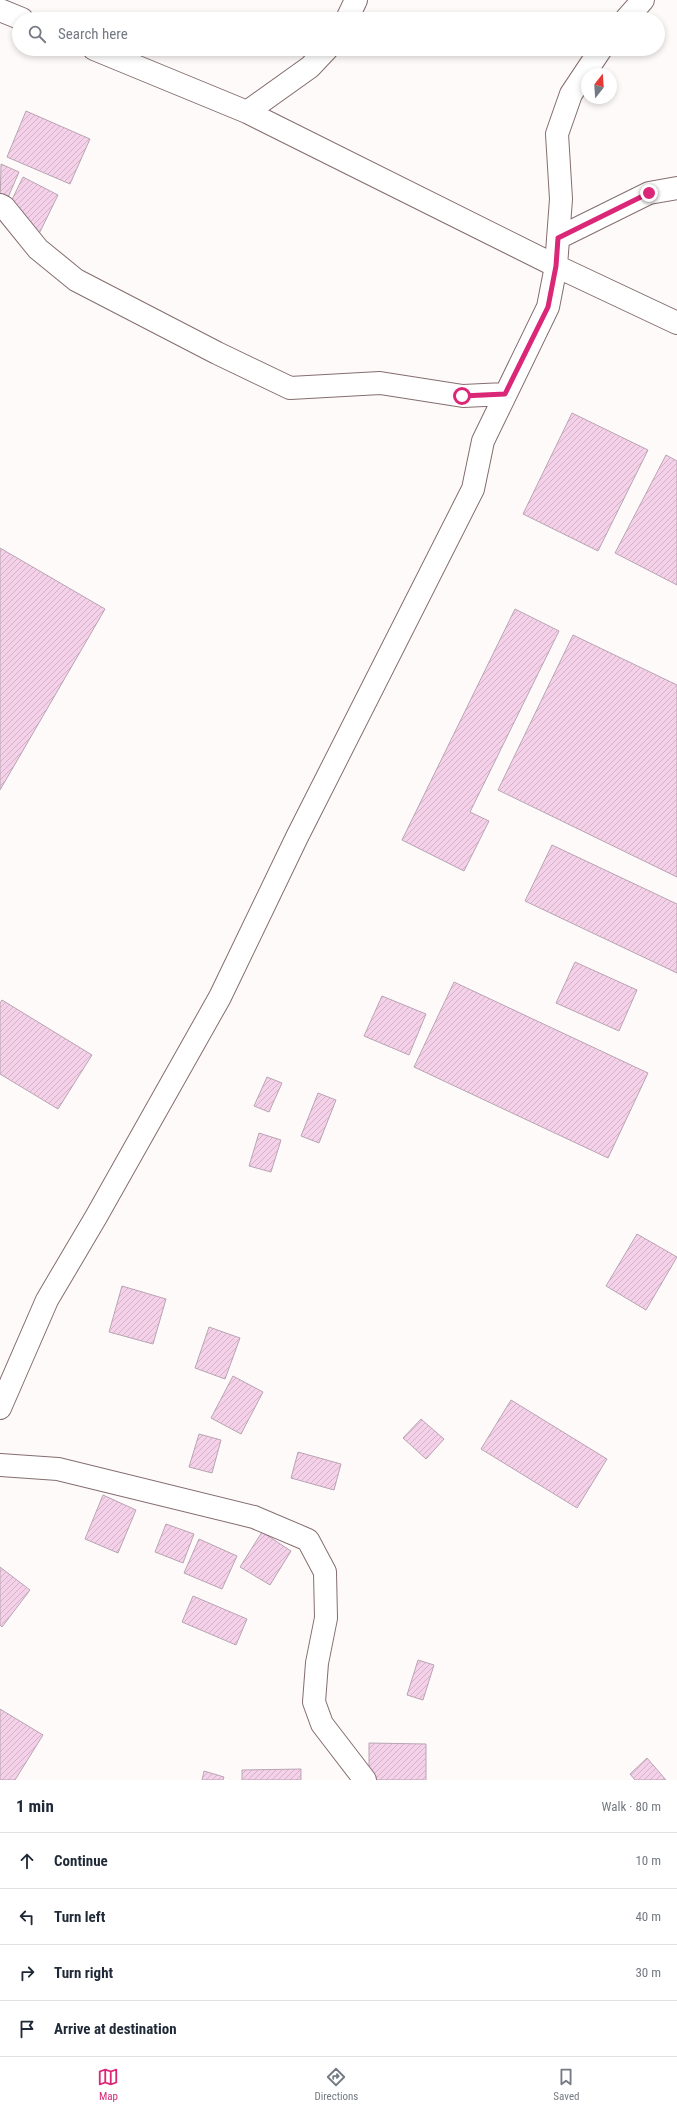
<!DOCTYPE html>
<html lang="en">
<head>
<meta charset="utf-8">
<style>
  :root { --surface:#fff; --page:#f2f2f3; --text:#1f2937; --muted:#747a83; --line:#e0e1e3; --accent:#db2777 }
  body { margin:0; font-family:"Roboto Condensed",sans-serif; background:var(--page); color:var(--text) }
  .compass { position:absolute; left:581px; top:68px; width:36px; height:36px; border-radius:50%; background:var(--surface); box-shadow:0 2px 6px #0003; rotate:17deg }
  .stop { position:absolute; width:12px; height:12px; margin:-9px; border:3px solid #db2777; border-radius:50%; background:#fff }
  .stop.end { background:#db2777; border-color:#fff; box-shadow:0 1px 4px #0008 }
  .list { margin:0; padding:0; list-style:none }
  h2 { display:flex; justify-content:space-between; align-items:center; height:52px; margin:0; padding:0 16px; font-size:17px }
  h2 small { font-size:13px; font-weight:400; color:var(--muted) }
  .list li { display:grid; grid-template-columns:26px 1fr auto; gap:12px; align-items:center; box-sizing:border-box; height:56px; padding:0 16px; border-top:1px solid var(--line) }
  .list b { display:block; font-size:15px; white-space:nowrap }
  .list em { font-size:13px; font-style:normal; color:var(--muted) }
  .icon { flex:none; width:22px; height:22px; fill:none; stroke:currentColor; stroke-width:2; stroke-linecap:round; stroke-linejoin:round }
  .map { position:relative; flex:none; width:677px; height:1780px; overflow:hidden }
  .search { position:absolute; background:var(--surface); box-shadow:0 2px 6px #0003; left:12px; right:12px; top:12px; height:44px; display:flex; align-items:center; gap:10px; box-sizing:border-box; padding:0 14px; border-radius:22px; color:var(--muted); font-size:15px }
  .sheet { height:276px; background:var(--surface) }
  nav { display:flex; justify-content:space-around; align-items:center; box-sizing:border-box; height:56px; border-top:1px solid var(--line); background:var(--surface); font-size:11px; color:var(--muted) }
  nav a { display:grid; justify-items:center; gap:2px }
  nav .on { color:var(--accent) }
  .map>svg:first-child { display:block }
</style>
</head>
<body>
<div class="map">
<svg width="677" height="1780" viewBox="0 0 677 1780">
  <defs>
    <pattern id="building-hatch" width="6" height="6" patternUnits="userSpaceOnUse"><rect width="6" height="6" fill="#f5d0e9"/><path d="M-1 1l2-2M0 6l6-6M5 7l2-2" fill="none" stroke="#d2b2c7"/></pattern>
  </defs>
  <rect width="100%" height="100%" fill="#fffafa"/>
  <path fill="url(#building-hatch)" stroke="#b8a5b2" d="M26,111L90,139L70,184L7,157Z
    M1,164L19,172L3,209L0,207Z
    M23,177L58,195L37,238L2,220Z
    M572,413L648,450L598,551L523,514Z
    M666,455L677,461V585L615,553Z
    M0,548L105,609L0,790Z
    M515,609L559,631L470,812L489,821L464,871L402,840Z
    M573,635L677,685V877L498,790Z
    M552,845L677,904V973L525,901Z
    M575,962L637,990L619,1031L556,1003Z
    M454,982L648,1073L608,1158L414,1067Z
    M382,996L426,1014L409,1055L364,1036Z
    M2,1000L92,1055L58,1109L0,1074V1003Z
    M267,1077L282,1083L269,1112L254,1106Z
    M318,1093L336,1100L319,1143L301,1136Z
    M259,1133L281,1140L271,1172L249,1166Z
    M637,1234L677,1257L646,1310L606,1286Z
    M122,1286L166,1299L153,1344L109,1332Z
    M209,1327L240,1338L225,1379L195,1368Z
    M233,1376L263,1392L241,1434L211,1418Z
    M511,1400L607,1459L577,1508L481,1449Z
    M421,1419L444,1439L426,1459L403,1438Z
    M199,1434L221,1440L212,1473L189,1467Z
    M298,1452L341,1464L334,1490L291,1478Z
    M103,1495L136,1510L118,1553L85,1539Z
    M166,1524L194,1534L183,1563L155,1552Z
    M262,1532L291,1551L270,1585L240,1567Z
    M199,1539L237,1556L222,1589L184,1573Z
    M0,1567L30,1590L2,1627L0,1625Z
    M193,1596L247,1619L236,1645L182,1622Z
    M418,1660L434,1665L423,1700L407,1695Z
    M0,1709L43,1735L15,1780H0Z
    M369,1743L426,1744V1780H369Z
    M647,1758L666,1780H635L630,1774Z
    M301,1769V1780H242V1770Z
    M204,1771L224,1777L223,1780H202Z"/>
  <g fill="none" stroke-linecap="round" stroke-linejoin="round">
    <g stroke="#846e6f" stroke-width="24">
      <path id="minor" d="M0,10L22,19
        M347,19L356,0
        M626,19L643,0
        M94,49L247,112L556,266L677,323
        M247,112L310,67L327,49
        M0,205L4,207L38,249L76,280L217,353L290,388L380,383L463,396L505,394
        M558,238L649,193L677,188
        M0,1408L47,1300L96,1217L220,997L297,837L473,489L483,441L548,307L556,266L561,199L557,134L571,94L601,49
        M0,1465L58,1469L254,1517L308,1540L325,1572L326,1618L317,1663L314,1702L322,1724L365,1780"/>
    </g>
    <use href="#minor" stroke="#fff" stroke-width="22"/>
  </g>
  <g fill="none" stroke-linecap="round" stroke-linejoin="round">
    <path stroke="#db2777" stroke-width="5" d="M462,396L505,394L548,307L556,266L558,238L649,193"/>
  </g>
</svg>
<svg class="compass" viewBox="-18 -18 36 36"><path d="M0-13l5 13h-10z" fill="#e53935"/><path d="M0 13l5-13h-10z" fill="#747a83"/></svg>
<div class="stop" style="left:462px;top:396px"></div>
<div class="stop end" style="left:649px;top:193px"></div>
<div class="search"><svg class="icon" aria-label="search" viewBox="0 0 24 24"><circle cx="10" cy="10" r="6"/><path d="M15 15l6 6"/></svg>Search here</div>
</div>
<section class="sheet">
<h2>1 min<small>Walk · 80 m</small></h2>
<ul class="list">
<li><svg class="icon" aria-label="ahead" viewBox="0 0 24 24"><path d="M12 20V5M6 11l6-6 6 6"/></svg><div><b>Continue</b></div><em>10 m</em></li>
<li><svg class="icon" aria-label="left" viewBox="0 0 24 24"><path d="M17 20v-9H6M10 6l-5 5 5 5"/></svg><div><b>Turn left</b></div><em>40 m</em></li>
<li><svg class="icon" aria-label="right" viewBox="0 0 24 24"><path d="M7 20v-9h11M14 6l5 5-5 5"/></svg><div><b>Turn right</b></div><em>30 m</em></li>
<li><svg class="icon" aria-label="arrive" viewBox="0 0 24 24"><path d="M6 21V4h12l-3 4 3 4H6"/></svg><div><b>Arrive at destination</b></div></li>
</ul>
</section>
<nav>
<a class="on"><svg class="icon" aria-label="map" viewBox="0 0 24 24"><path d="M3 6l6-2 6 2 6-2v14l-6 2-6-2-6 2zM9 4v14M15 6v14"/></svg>Map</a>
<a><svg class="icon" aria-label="directions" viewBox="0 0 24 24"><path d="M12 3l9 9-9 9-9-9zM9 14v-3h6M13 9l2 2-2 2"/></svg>Directions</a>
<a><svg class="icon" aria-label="saved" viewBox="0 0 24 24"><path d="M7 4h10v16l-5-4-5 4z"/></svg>Saved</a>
</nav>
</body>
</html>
